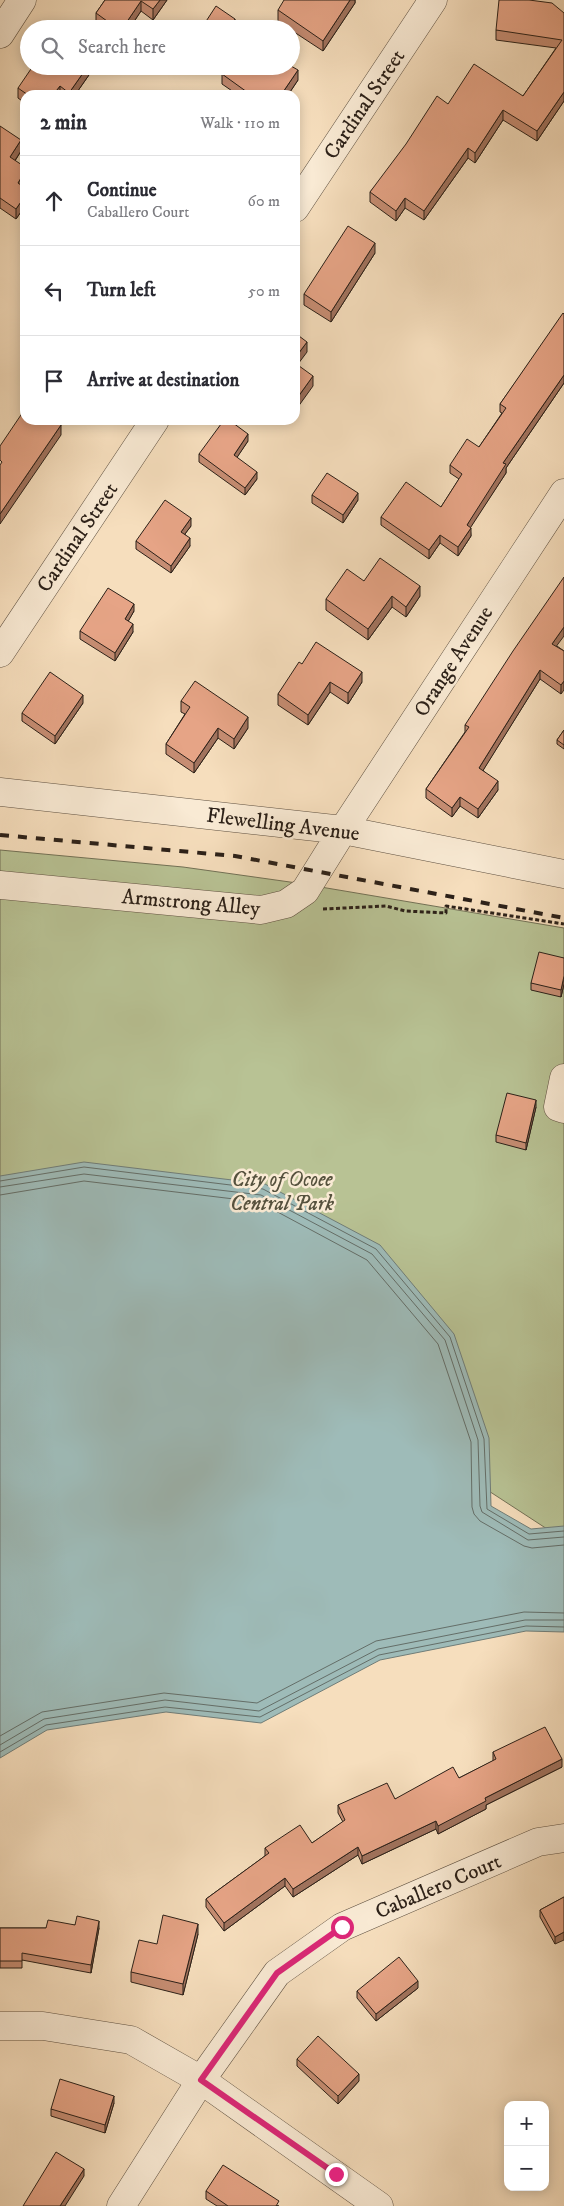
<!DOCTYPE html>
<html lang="en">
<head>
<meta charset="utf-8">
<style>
  :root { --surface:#fff; --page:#f2f2f3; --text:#2b2b33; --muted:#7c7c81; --line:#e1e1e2 }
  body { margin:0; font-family:"IM FELL DW Pica",serif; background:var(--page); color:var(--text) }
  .controls { position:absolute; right:15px; bottom:15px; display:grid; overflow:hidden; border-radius:10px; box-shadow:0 2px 12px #0003 }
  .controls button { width:45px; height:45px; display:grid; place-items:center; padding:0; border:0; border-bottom:1px solid var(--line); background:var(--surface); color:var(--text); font:25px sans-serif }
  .stop { position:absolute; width:15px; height:15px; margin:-11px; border:4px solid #db2777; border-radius:50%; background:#fff }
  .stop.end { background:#db2777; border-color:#fff; box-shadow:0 1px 5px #0008 }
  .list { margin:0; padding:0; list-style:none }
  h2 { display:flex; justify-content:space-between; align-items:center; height:65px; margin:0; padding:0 20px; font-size:21px }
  h2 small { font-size:16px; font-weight:400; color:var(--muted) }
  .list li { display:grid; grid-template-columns:32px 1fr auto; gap:15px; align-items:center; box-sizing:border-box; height:90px; padding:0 20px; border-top:1px solid var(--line) }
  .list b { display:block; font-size:19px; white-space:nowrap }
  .list p { margin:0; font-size:16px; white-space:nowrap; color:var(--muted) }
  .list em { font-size:16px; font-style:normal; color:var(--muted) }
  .icon { flex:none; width:28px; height:28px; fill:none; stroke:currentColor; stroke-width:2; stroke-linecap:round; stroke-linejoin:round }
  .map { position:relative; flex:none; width:564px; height:2206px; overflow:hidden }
  .search { position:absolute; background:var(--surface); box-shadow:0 2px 12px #0003; left:20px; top:20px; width:280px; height:55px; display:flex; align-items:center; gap:12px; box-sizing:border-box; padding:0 18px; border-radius:28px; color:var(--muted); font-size:19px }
  .panel { position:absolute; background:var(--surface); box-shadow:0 2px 12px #0003; left:20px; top:90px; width:280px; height:335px; border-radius:15px }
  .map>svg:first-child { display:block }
</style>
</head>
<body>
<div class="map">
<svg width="564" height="2206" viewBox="0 0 564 2206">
  <rect width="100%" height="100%" fill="#f6debd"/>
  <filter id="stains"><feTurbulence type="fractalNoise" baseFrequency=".004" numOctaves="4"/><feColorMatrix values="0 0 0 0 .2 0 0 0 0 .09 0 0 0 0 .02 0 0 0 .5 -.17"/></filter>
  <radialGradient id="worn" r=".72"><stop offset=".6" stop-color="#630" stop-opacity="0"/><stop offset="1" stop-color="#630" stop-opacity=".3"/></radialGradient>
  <path fill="#b8c294" stroke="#727156" d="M0,850L183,867L297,883L564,928V1540L432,1454L0,1503Z"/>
  <path fill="#9ebbb8" stroke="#707d78" d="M84,1162L265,1184L380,1245L454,1334L489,1438L491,1506L531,1529L564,1526V1632L526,1631L380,1660L261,1723L166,1712L47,1730L0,1758V1176Z"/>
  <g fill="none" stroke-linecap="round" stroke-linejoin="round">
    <path stroke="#646e68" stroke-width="1" d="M0,1181L84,1167L263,1189L376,1249L450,1337L484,1439L487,1509L529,1534L564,1531
      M0,1187L84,1174L261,1195L372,1254L445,1340L478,1440L480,1506L482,1512L528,1540L564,1537
      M0,1195L84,1181L259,1202L367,1260L438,1344L471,1442L472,1507L474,1514L480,1521L524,1546L532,1548L564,1545
      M0,1736L42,1712L164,1693L257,1703L376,1641L524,1612L564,1613
      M0,1745L44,1719L165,1700L259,1711L378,1649L525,1620H564
      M0,1752L46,1725L165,1707L260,1717L379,1655L526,1626L564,1627"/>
    <g stroke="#5e5041" stroke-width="29">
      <path id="minor" d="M0,34L22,0
        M295,208L433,0
        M0,653L155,420
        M0,792L343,830L564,874
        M0,885L261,910L286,904L305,891L343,830L564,493
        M564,1078L558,1107L564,1109
        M0,2026H43L131,2040L201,2080L379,2206
        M121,2206L201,2080L277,1973L342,1927L538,1842L564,1838"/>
    </g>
    <path stroke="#2b2018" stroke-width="3" stroke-dasharray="4 2.5" stroke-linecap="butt" d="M323,909L386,906L405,911L446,913V906L564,924"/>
    <use href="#minor" stroke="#f9ead4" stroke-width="28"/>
    <path stroke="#2b2018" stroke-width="4" stroke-dasharray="9 9" stroke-linecap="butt" d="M0,835L235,856L564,918"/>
  </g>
  <path fill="#c68d73" stroke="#2b2018" d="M105,0H167L153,20L141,11L129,29H104L96,23V13Z
    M355,0V3L323,51L291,30V29H290L278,21V10Z
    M564,13V101L537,141L503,120L475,163L468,158L424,220L405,208L396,221L370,202V192L448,104L523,96L556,48L496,40V30Z
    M91,66V72L75,95H25V103L18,98V88Z
    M222,74L298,80L288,95H238L222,84Z
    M0,126L21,151L15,161L22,186L25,188V206L16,219L0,208Z
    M375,253L331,322L304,305V294Z
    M564,314V383L506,468V473L470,527L471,536L458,556L440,543L429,559L381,525V517L441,507L459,479L450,473V465L479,447L502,413L500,412V404Z
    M248,441L237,457L257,479L245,495L199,462V454Z
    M312,495L358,500L343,523L312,503Z
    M191,526L185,534L190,546L171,573L136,549V541Z
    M364,581L420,596L406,617L392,607L368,640L326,610V599Z
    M134,611L128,621L133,632L115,661L80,639V631Z
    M557,646L564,651L561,694L540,679L483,770L498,790L478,818L460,806L452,817L426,798V789L465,732V725Z
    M302,664L362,682L348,704L330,692L308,725L278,705V694Z
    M181,701L248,728L234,749L218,738L194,773L166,754V744L185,714L181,712Z
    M83,703L55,744L22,721V713Z
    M564,730V749L557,744V740Z
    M564,958V984L561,997L531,990V983Z
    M536,1107L526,1150L496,1142V1135Z
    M493,1752L562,1767L486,1805V1809L438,1834L436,1829L362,1864L358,1855L293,1897L285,1886L224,1931L206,1907V1899L265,1856V1848L312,1843L343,1822L338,1813V1805L395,1799L459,1778L493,1761Z
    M564,1897L555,1944L540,1917V1910Z
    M75,1925L99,1928L91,1973L22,1960V1968H0V1928H46Z
    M198,1934L183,1995L131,1982V1972L157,1944Z
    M418,1988L376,2021L357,1998V1991Z
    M297,2059L359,2081L338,2104L297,2066Z
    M114,2103L105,2133L51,2116V2109Z
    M206,2191L279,2206H217L206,2199Z"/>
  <path fill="#a1735e" stroke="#2b2018" d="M160,0H167L153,20V9Z
    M350,0H355V3L323,51V41Z
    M141,1V11L129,29H122Z
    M235,19V29L232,24Z
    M88,66H91V72L75,95H69V93Z
    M298,70V80L288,95H281Z
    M60,86V95H53Z
    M564,92V101L537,141V131Z
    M503,110V120L475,163V153Z
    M21,140V151L10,168V157Z
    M468,148V158L424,220V211Z
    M25,171V181L18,193V183Z
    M25,196V206L16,219V209Z
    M405,198V208L396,221V211Z
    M375,243V253L331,322V312Z
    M307,342V352L295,368V358Z
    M564,375V383L506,468V473L467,533V525L503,463Z
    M313,376V386L295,411V401Z
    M61,425V435L0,524V514Z
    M248,434V441L234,462V455Z
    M257,472V479L245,495V488Z
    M358,493V500L343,523V515Z
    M191,518V526L181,539V532Z
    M471,528V536L458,556V547Z
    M440,535V543L429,559V550Z
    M190,538V546L171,573V566Z
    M420,586V596L406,617V607Z
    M392,596V607L368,640V629Z
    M134,604V611L125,627V619Z
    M133,624V632L115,661V653Z
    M564,627V636L552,652V644Z
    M540,670V679L479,777V768Z
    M362,672V682L348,704V693Z
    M564,681V690L561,694V685Z
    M330,682V692L308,725V715Z
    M83,695V703L55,744V736Z
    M248,717V728L234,749V739Z
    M218,728V738L194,773V763Z
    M498,781V790L478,818V809Z
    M460,797V806L452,817V808Z
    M564,976V984L561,997V990Z
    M536,1100V1107L526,1150V1143Z
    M562,1759V1767L486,1805V1809L438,1834V1826L485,1798Z
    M436,1821V1829L362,1864V1856Z
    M358,1847V1855L293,1897V1889Z
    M285,1878V1886L224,1931V1923Z
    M99,1921V1928L91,1973V1965Z
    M198,1924V1934L183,1995V1984Z
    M564,1932V1940L555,1944V1937Z
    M418,1981V1988L376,2021V2014Z
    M359,2074V2081L338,2104V2096Z
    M114,2096V2103L105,2133V2125Z
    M84,2169V2176L65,2206H60Z"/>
  <path fill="#e6a486" stroke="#2b2018" d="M105,0H160L153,9L141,1L122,29H118L96,13Z
    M284,0H350L323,41L278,10Z
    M499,0H529L552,3L564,13V92L537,131L503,110L475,153L468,148L424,211L405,198L396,211L370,192L406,144L437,96L448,104L474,64L523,96L562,40L496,30Z
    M216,6L235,19L232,24L239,29H201Z
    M33,66H88L69,93L60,86L53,95H28L18,88Z
    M227,66H291L298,70L281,95H245L247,92L222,74Z
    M0,126L21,140L10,157L25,167V171L18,183L25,188V196L16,209L0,198Z
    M348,226L375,243L331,312L304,294Z
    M563,313L564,314V375L503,463L506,464L467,525L471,528L458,547L440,535L429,550L381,517L406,482L441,507L462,474L450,465L467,439L479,447L506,408L500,404Z
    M295,333L307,342L295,358Z
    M295,363L313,376L295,401Z
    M25,409V420H54L61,425L0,514V465L2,462L0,460V446Z
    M224,420H229L248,434L234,455L257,472L245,488L199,454Z
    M327,473L358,493L343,515L312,495Z
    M165,500L191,518L181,532L190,538L171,566L136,541Z
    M380,558L420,586L406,607L392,596L368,629L326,599L347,569L364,581Z
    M564,577V627L552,644L564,651V681L561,685L540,670L479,768L498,781L478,809L460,797L452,808L426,789L469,727L465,725L513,651Z
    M108,588L134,604L125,619L133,624L115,653L80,631Z
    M316,642L362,672L348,693L330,682L308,715L278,694L299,662L302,664Z
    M50,672L83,695L55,736L22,713Z
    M195,681L248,717L234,739L218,728L194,763L166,744L190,707L181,701Z
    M564,730V745L557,740Z
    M539,952L564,958V976L561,990L531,983Z
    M507,1093L536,1100L526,1143L496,1135Z
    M545,1727L562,1759L485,1798L486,1801L438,1826L436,1821L362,1856L358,1847L293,1889L285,1878L224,1923L206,1899L269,1853L265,1848L300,1825L312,1843L345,1820L338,1805L387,1783L395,1799L453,1767L459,1778L496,1759L493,1752Z
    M564,1897V1932L555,1937L540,1910Z
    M163,1915L198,1924L183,1984L131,1972L139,1940L157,1944Z
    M77,1916L99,1921L91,1965L22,1953V1961H0V1928H46L48,1920L75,1925Z
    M399,1957L418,1981L376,2014L357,1991Z
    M318,2036L359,2074L338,2096L297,2059Z
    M60,2079L114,2096L105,2125L51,2109Z
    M56,2152L84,2169L60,2206H23Z
    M223,2165L279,2201L276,2206H228L206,2191Z"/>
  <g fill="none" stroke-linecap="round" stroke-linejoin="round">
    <path stroke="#db2777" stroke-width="6" d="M336,2174L201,2080L277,1973L342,1927"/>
  </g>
  <g text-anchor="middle" stroke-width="5" stroke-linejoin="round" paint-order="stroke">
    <g font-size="21" fill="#2b2018" stroke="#f9ead4">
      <text transform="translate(364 104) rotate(-56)" y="7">Cardinal Street</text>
      <text transform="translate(77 537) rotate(-56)" y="7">Cardinal Street</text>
      <text transform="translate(453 661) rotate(-57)" y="7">Orange Avenue</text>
      <text transform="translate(283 824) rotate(7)" y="7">Flewelling Avenue</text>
      <text transform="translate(191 902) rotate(5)" y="7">Armstrong Alley</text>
      <text transform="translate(438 1886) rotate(-23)" y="7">Caballero Court</text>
    </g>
    <g font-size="21" font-style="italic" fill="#55513d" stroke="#f9ead4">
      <text x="282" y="1186">City of Ocoee<tspan x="282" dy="24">Central Park</tspan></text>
    </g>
  </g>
  <rect width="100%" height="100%" filter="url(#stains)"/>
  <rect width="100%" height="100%" fill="url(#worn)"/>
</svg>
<div class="controls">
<button>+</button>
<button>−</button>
</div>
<div class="stop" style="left:342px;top:1927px"></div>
<div class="stop end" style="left:336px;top:2174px"></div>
<div class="search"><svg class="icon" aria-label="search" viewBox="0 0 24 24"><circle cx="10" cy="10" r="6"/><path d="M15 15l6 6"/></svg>Search here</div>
<section class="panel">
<h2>2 min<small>Walk · 110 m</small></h2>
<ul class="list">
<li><svg class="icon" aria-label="ahead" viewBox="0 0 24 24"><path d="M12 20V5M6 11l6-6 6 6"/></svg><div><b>Continue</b><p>Caballero Court</p></div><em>60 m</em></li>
<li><svg class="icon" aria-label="left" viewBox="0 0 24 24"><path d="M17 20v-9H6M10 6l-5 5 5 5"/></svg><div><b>Turn left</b></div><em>50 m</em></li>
<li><svg class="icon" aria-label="arrive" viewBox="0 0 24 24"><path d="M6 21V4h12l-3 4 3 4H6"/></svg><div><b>Arrive at destination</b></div></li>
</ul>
</section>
</div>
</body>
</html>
